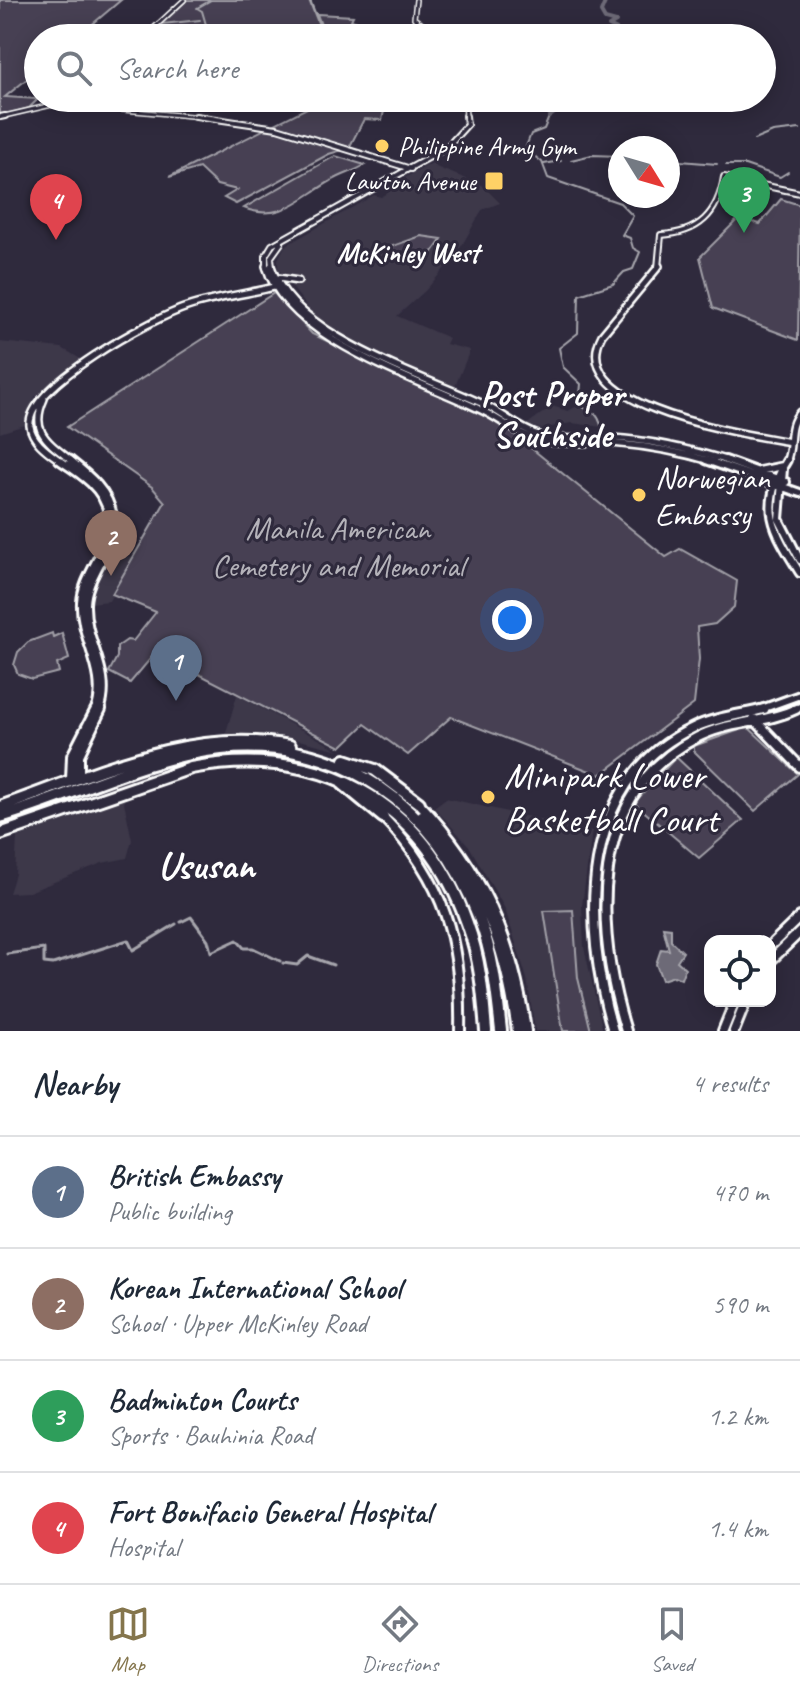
<!DOCTYPE html>
<html lang="en">
<head>
<meta charset="utf-8">
<style>
  :root { --surface:#fff; --page:#f2f2f3; --text:#1f2937; --muted:#747a83; --line:#e0e1e3; --accent:#84754c }
  body { margin:0; font-family:Caveat,sans-serif; background:var(--page); color:var(--text) }
  .controls { position:absolute; right:24px; bottom:24px; display:grid; overflow:hidden; border-radius:16px; box-shadow:0 4px 20px #0003 }
  .controls button { width:72px; height:72px; display:grid; place-items:center; padding:0; border:0; border-bottom:2px solid var(--line); background:var(--surface); color:var(--text); font:40px sans-serif }
  .compass { position:absolute; left:608px; top:136px; width:72px; height:72px; border-radius:50%; background:var(--surface); box-shadow:0 4px 20px #0003; rotate:127deg }
  .you { position:absolute; left:512px; top:620px; width:28px; height:28px; margin:-20px; border:6px solid #fff; border-radius:50%; background:#1a73e8; box-shadow:0 0 0 12px #1a73e833 }
  .badge { display:grid; place-items:center; width:52px; height:52px; border-radius:50%; background:var(--accent); color:#fff; font-size:26px; font-weight:700 }
  .pin { position:absolute; translate:-50% -66px; filter:drop-shadow(0 2px 4px #0008) }
  .pin::after { content:''; position:absolute; top:42px; width:28px; height:24px; background:inherit; clip-path:polygon(0 0,100% 0,50% 100%) }
  .list { margin:0; padding:0; list-style:none }
  h2 { display:flex; justify-content:space-between; align-items:center; height:104px; margin:0; padding:0 32px; font-size:34px }
  h2 small { font-size:26px; font-weight:400; color:var(--muted) }
  .list li { display:grid; grid-template-columns:52px 1fr auto; gap:24px; align-items:center; box-sizing:border-box; height:112px; padding:0 32px; border-top:2px solid var(--line) }
  .list b { display:block; font-size:30px; white-space:nowrap }
  .list p { margin:0; font-size:26px; white-space:nowrap; color:var(--muted) }
  .list em { font-size:26px; font-style:normal; color:var(--muted) }
  .icon { flex:none; width:44px; height:44px; fill:none; stroke:currentColor; stroke-width:2; stroke-linecap:round; stroke-linejoin:round }
  .map { position:relative; flex:none; width:800px; height:1031px; overflow:hidden }
  .search { position:absolute; background:var(--surface); box-shadow:0 4px 20px #0003; left:24px; right:24px; top:24px; height:88px; display:flex; align-items:center; gap:20px; box-sizing:border-box; padding:0 28px; border-radius:44px; color:var(--muted); font-size:30px }
  .sheet { height:552px; background:var(--surface) }
  nav { display:flex; justify-content:space-around; align-items:center; box-sizing:border-box; height:112px; border-top:2px solid var(--line); background:var(--surface); font-size:22px; color:var(--muted) }
  nav a { display:grid; justify-items:center; gap:4px }
  nav .on { color:var(--accent) }
  .map>svg:first-child { display:block }
</style>
</head>
<body>
<div class="map">
<svg width="800" height="1031" viewBox="0 0 800 1031">
  <rect width="100%" height="100%" fill="#2f2a3d"/>
  <filter id="ink" filterUnits="userSpaceOnUse"><feTurbulence type="fractalNoise" baseFrequency=".0125" numOctaves="2"/><feDisplacementMap in="SourceGraphic" scale="16" xChannelSelector="R" yChannelSelector="G"/><feConvolveMatrix kernelMatrix="1 2 1 2 8 2 1 2 1" color-interpolation-filters="sRGB"/></filter>
  <g filter="url(#ink)">
    <path fill="#3c3749" d="M434,162L436,167L482,185L500,203L482,210L457,254L425,291L397,316L449,338L446,344L470,350L454,389L332,331L318,321L278,269V259L285,246L374,195L381,197L388,193L382,190Z
      M0,342L62,348L84,361L35,397L25,425L0,433Z
      M579,405L597,415L602,427L571,423L541,429L526,425L552,406L568,411Z
      M112,554L133,557L109,601L91,603L96,581Z
      M237,695L339,750L282,736H225Z
      M123,797L132,840L127,858L102,863L29,892L9,893L15,874L17,837Z
      M446,798L592,831L582,906L584,947L603,1031H535L527,979L505,909L469,846L434,807Z"/>
    <path fill="#464152" stroke="#a2a0a8" stroke-width="2" d="M0,0H121L76,38H38V70L5,97L38,99L29,108L0,116Z
      M187,0H309L322,33L153,32Z
      M317,14L353,16L351,20L368,25L366,33H324Z
      M327,98H373L370,109L384,111L382,120L364,119L349,148L329,154L236,204L224,198L237,190L217,185L199,168L169,177Z
      M335,156L365,165C353,172 343,174 331,181C302,197 280,223 244,208Z
      M781,199L800,205L798,340L713,308L700,257L739,218L760,224Z
      M421,236L442,239L427,260L390,251L393,249L390,247Z
      M274,293L312,334L486,417L515,435L666,557L680,549L737,581L734,607L715,624L697,627L699,659L694,704L600,775L451,717L408,755L365,724L341,747L156,652L130,683L109,672L117,657V647L127,640L133,641L156,612L112,594L165,502L152,487L67,427Z
      M52,633L53,637L62,633L69,659L57,664L59,672L32,679L18,674L14,665L18,652L28,642Z
      M748,727L798,774L755,811L694,751V746Z
      M676,757L743,820L699,858L634,803Z
      M573,910L578,978L591,1031H563L544,911Z"/>
    <path fill="#6d6a77" stroke="#a7a6ad" stroke-width="2" d="M663,927L671,928V941L683,952L677,961L685,968L681,979L674,976L662,980L656,964L661,949L669,950Z"/>
    <g fill="none" stroke-linecap="round" stroke-linejoin="round">
      <path stroke="#a7a6ad" stroke-width="2" d="M310,0L325,38
        M162,24L200,20
        M205,36L214,32L207,28L202,11L197,8L211,0
        M549,117L544,129L531,134L525,149L542,162L548,178L620,203L633,216L622,235L630,238L633,248L640,252L633,269L624,272L613,284L579,295L578,333L559,348L563,367L581,384L579,405L597,415L602,427
        M754,140L773,132L800,129
        M571,160L592,155L620,156
        M668,160L717,164
        M544,164L561,161
        M726,165H745L780,177L788,172"/>
      <path stroke="#a7a6ad" stroke-width="3" d="M181,922L191,917L208,940L211,952L237,940L244,948H253L280,961
        M7,954L44,949V963L53,964L128,940L133,950L176,924
        M283,963L297,965L308,956L333,965"/>
      <path stroke="#6d6a77" stroke-width="4" d="M606,0L601,12L605,19L616,22L609,26L617,30L606,34L614,38
        M549,117L557,111L559,98"/>
      <g stroke="#fff" stroke-width="6">
        <path id="secondary-far4" d="M416,0L414,18L441,38
          M143,38L184,0
          M465,98L466,118
          M0,117L56,104L213,118"/>
      </g>
      <g stroke="#fff" stroke-width="8">
        <path id="secondary-far3" d="M196,116L277,128L411,169
          M0,117L5,116
          M266,268V255L272,245L446,148L467,125L466,116
          M272,268L271,257L281,243
          M658,268L661,235C699,233 718,214 724,177L800,193"/>
      </g>
      <g stroke="#fff" stroke-width="10">
        <path id="secondary-far2" d="M266,266C287,339 417,379 479,409C499,418 517,434 538,440C562,446 587,441 612,443C646,446 681,452 714,462
          M271,266C293,336 421,375 481,403C503,413 521,431 545,437C567,441 590,437 612,438C652,440 693,450 732,462
          M659,266L602,335C563,409 747,434 790,442
          M278,278L298,281
          M44,399C29,432 48,442 73,462
          M62,462C50,453 32,442 30,426C26,386 153,318 187,307C217,297 248,294 278,286
          M786,462C794,445 786,427 800,412"/>
      </g>
      <g stroke="#fff" stroke-width="12">
        <path id="secondary-far1" d="M59,460C79,473 104,488 108,514C114,547 83,570 81,602C79,640 109,672 95,711
          M70,460C89,475 110,492 113,517C117,549 87,573 86,604C85,643 114,672 100,711
          M706,460L800,493
          M725,460L786,482
          M787,460C758,507 773,530 800,573
          M783,469L779,519L800,560
          M759,471L783,466
          M756,711L800,695
          M791,711L800,707"/>
      </g>
      <g stroke="#fff" stroke-width="14">
        <path id="secondary" d="M754,719L800,767
          M79,777V755L101,709
          M71,780L72,756L96,709
          M419,803C482,869 514,941 526,1031
          M383,817C445,881 462,943 460,1031
          M770,946L800,917
          M770,961L800,932
          M613,1031C582,926 577,783 693,728C716,717 741,715 764,709
          M626,1031C595,930 586,795 696,738C727,721 764,724 796,709
          M723,1031L735,1001
          M734,1031L746,1001"/>
      </g>
      <g stroke="#fff" stroke-width="16">
        <path id="primary" d="M345,760L375,770L419,803
          M343,784L383,817
          M0,807C94,774 188,727 290,746
          M422,816C482,877 507,947 518,1031
          M0,817C73,796 145,757 221,749C341,737 437,806 479,918C493,954 497,993 501,1031
          M0,834L191,768C318,745 423,798 467,923C480,958 483,994 486,1031"/>
      </g>
      <use href="#secondary-far4" stroke="#2f2a3d" stroke-width="3"/>
      <use href="#secondary-far3" stroke="#2f2a3d" stroke-width="4"/>
      <use href="#secondary-far2" stroke="#2f2a3d" stroke-width="5"/>
      <use href="#secondary-far1" stroke="#2f2a3d" stroke-width="6"/>
      <use href="#secondary" stroke="#2f2a3d" stroke-width="8"/>
      <use href="#primary" stroke="#2f2a3d" stroke-width="10"/>
    </g>
  </g>
  <g fill="#ffd166" stroke="#2f2a3d" stroke-width="3">
    <circle cx="382" cy="146" r="8"/>
    <rect x="484" y="171" width="20" height="20" rx="4"/>
    <circle cx="639" cy="495" r="8"/>
    <circle cx="488" cy="797" r="8"/>
  </g>
  <g text-anchor="middle" stroke-width="6" stroke-linejoin="round" paint-order="stroke">
    <g font-size="26" fill="#fff" stroke="#2f2a3d" text-anchor="start">
      <text x="398" y="155">Philippine Army Gym</text>
      <text x="476" y="190" text-anchor="end">Lawton Avenue</text>
    </g>
    <g font-size="28" font-weight="bold" fill="#fff" stroke="#2f2a3d">
      <text x="408" y="262">McKinley West</text>
    </g>
    <g font-size="32" fill="#fff" stroke="#2f2a3d" text-anchor="start">
      <text x="655" y="488">Norwegian<tspan x="655" dy="37">Embassy</tspan></text>
    </g>
    <g font-size="32" fill="#b5b3ba" stroke="#2f2a3d">
      <text x="338" y="539">Manila American<tspan x="338" dy="37">Cemetery and Memorial</tspan></text>
    </g>
    <g font-size="36" font-weight="bold" fill="#fff" stroke="#2f2a3d">
      <text x="552" y="406">Post Proper<tspan x="552" dy="41">Southside</tspan></text>
    </g>
    <g font-size="38" fill="#fff" stroke="#2f2a3d" text-anchor="start">
      <text x="504" y="788">Minipark Lower<tspan x="504" dy="44">Basketball Court</tspan></text>
    </g>
    <g font-size="40" font-weight="bold" fill="#fff" stroke="#2f2a3d">
      <text x="206" y="878">Ususan</text>
    </g>
  </g>
</svg>
<div class="controls">
<button><svg class="icon" aria-label="locate" viewBox="0 0 24 24"><circle cx="12" cy="12" r="6"/><path d="M12 2v4M12 18v4M2 12h4M18 12h4"/></svg></button>
</div>
<svg class="compass" viewBox="-18 -18 36 36"><path d="M0-13l5 13h-10z" fill="#e53935"/><path d="M0 13l5-13h-10z" fill="#747a83"/></svg>
<div class="you"></div>
<div class="pin badge" style="left:176px;top:701px;background:#5c6f8a">1</div>
<div class="pin badge" style="left:111px;top:576px;background:#8d6e63">2</div>
<div class="pin badge" style="left:744px;top:233px;background:#2e9e5b">3</div>
<div class="pin badge" style="left:56px;top:240px;background:#e0444e">4</div>
<div class="search"><svg class="icon" aria-label="search" viewBox="0 0 24 24"><circle cx="10" cy="10" r="6"/><path d="M15 15l6 6"/></svg>Search here</div>
</div>
<section class="sheet">
<h2>Nearby<small>4 results</small></h2>
<ul class="list">
<li><span class="badge" style="background:#5c6f8a">1</span><div><b>British Embassy</b><p>Public building</p></div><em>470 m</em></li>
<li><span class="badge" style="background:#8d6e63">2</span><div><b>Korean International School</b><p>School · Upper McKinley Road</p></div><em>590 m</em></li>
<li><span class="badge" style="background:#2e9e5b">3</span><div><b>Badminton Courts</b><p>Sports · Bauhinia Road</p></div><em>1.2 km</em></li>
<li><span class="badge" style="background:#e0444e">4</span><div><b>Fort Bonifacio General Hospital</b><p>Hospital</p></div><em>1.4 km</em></li>
</ul>
</section>
<nav>
<a class="on"><svg class="icon" aria-label="map" viewBox="0 0 24 24"><path d="M3 6l6-2 6 2 6-2v14l-6 2-6-2-6 2zM9 4v14M15 6v14"/></svg>Map</a>
<a><svg class="icon" aria-label="directions" viewBox="0 0 24 24"><path d="M12 3l9 9-9 9-9-9zM9 14v-3h6M13 9l2 2-2 2"/></svg>Directions</a>
<a><svg class="icon" aria-label="saved" viewBox="0 0 24 24"><path d="M7 4h10v16l-5-4-5 4z"/></svg>Saved</a>
</nav>
</body>
</html>
